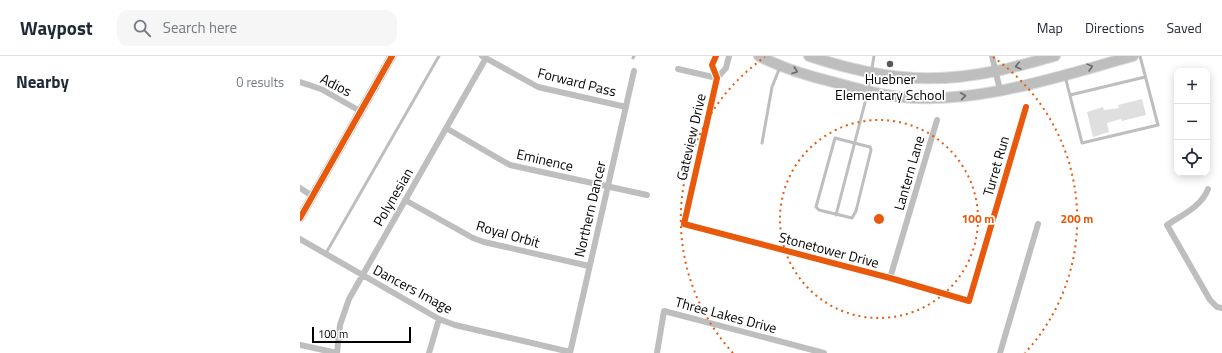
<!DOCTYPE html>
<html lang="en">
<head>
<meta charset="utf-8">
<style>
  :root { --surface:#fff; --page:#f6f6f7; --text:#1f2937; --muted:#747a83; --line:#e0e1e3 }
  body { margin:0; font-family:"Titillium Web",sans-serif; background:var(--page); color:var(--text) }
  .controls { position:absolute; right:12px; top:12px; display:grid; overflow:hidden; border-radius:8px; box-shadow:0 2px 10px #0003 }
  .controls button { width:36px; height:36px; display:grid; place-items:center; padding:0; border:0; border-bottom:1px solid var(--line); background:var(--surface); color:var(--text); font:20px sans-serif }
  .scale { position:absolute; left:12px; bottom:10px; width:99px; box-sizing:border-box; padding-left:4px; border:2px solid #000; border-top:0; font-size:11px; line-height:14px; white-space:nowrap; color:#000; -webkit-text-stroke:3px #fff; paint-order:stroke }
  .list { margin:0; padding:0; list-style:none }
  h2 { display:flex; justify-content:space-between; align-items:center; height:52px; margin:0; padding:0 16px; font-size:17px }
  h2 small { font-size:13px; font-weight:400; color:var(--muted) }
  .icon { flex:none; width:22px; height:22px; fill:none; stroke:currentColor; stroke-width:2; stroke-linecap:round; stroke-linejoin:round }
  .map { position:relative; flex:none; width:922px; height:297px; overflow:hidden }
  header { display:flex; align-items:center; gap:24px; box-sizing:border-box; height:56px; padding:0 20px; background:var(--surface); border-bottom:1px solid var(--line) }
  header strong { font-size:19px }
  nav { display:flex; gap:22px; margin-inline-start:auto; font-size:14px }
  .search { width:280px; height:36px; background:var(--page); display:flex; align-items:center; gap:10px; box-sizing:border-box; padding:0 14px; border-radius:12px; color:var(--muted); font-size:15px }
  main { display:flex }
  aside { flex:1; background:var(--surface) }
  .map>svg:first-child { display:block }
</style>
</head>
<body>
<header>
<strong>Waypost</strong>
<div class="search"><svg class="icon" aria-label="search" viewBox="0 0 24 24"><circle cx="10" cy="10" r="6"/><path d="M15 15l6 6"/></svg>Search here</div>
<nav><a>Map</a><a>Directions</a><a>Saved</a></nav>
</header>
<main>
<aside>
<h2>Nearby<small>0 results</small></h2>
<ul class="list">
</ul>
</aside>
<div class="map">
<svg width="922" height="297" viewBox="0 0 922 297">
  <rect width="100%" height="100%" fill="#fff"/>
  <path fill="#dfdfdf" d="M842,43L846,59L822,65L821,63L807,67L809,76L793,81L787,56L803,51L804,54L819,52L818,49Z"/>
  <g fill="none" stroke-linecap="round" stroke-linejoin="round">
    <g stroke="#dbdbdb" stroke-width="12">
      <path id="primary" d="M459,0C482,12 508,20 533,26C555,32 578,39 601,41C677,49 760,20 833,0
        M509,0C539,10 570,18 602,21C632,24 667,21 696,15C716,11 736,5 755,0"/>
    </g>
    <path stroke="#bebebe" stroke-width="3" d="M333,2L334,0
      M765,20L782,87L858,69L840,0
      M770,39L845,21
      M535,82L566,90L570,91L571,94L556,155L552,162L519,154L516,151Z
      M462,87L472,31L480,11
      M536,159L568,35L574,0
      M26,197L139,0"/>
    <path stroke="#bebebe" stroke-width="6" d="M182,0L238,31L326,51
      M416,0L412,9L417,22L384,168L590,222L669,245L726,51
      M692,0L700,34
      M378,13L417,22
      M417,22L426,12L429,0
      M0,26L21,33L60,55
      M146,72L201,104L210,109L347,139
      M0,132L12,140
      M908,133C902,150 882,159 867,169L910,244L917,251L922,252
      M105,144L173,182L184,186L289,210
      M0,183L139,263L155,269L270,296
      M590,222L637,64
      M0,289L37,297L40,269L49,243L186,2
      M129,297L139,263
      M270,297L334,15
      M357,297L364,255L524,297
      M700,297L738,168"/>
    <path stroke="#b8b8b8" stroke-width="9" d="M0,162L92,0"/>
    <use href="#primary" stroke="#bebebe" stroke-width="10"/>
    <g stroke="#fff" stroke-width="8">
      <path id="cycleway" d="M416,0L412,9L417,22L384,168L590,222L669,245L726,51
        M0,162L92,0"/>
    </g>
    <use href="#cycleway" stroke="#e8590c" stroke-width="6"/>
  </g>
  <defs><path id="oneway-chevron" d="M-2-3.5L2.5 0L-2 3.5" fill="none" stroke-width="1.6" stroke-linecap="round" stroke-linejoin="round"/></defs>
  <g stroke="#686868">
    <use href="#oneway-chevron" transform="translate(718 10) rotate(166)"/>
    <use href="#oneway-chevron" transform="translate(790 11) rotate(-15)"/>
    <use href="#oneway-chevron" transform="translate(495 15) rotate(20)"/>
    <use href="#oneway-chevron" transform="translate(663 40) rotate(-8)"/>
  </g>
  <g fill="none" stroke="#e8590c" stroke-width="2" stroke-dasharray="2 4">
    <circle cx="579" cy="163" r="99"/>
    <path d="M433 297A198 198 0 0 1 465 1M693 1A198 198 0 0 1 725 297"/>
  </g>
  <circle fill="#595959" stroke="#fff" stroke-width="1.5" cx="590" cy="8" r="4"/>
  <g text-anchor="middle" stroke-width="3.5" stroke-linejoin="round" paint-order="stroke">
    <g font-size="14" fill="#000" stroke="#fff">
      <text x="590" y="28">Huebner<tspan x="590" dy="16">Elementary School</tspan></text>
    </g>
    <g font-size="14" fill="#000" stroke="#fff">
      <text transform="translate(277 26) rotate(14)" y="5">Forward Pass</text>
      <text transform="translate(36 29) rotate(27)" y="5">Adios</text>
      <text transform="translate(391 81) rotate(-77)" y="5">Gateview Drive</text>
      <text transform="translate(245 104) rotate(13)" y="5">Eminence</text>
      <text transform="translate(696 110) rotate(-74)" y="5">Turret Run</text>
      <text transform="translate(609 117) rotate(-74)" y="5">Lantern Lane</text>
      <text transform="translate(93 141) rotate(-60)" y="5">Polynesian</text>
      <text transform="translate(290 153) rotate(-77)" y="5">Northern Dancer</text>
      <text transform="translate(208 178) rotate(16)" y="5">Royal Orbit</text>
      <text transform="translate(529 194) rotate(15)" y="5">Stonetower Drive</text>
      <text transform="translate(113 233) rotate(28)" y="5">Dancers Image</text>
      <text transform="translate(426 259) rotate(15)" y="5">Three Lakes Drive</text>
    </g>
  </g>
  <circle cx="579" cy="163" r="6" fill="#e8590c" stroke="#fff" stroke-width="2"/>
  <g font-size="12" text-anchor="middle" font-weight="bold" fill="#e8590c" stroke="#fff" stroke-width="3.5" stroke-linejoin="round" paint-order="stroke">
    <text x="678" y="167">100 m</text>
    <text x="777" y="167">200 m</text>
  </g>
</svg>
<div class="controls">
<button>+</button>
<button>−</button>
<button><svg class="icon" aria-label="locate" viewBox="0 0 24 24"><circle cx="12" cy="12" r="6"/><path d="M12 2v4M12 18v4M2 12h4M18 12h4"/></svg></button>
</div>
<div class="scale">100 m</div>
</div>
</main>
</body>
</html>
